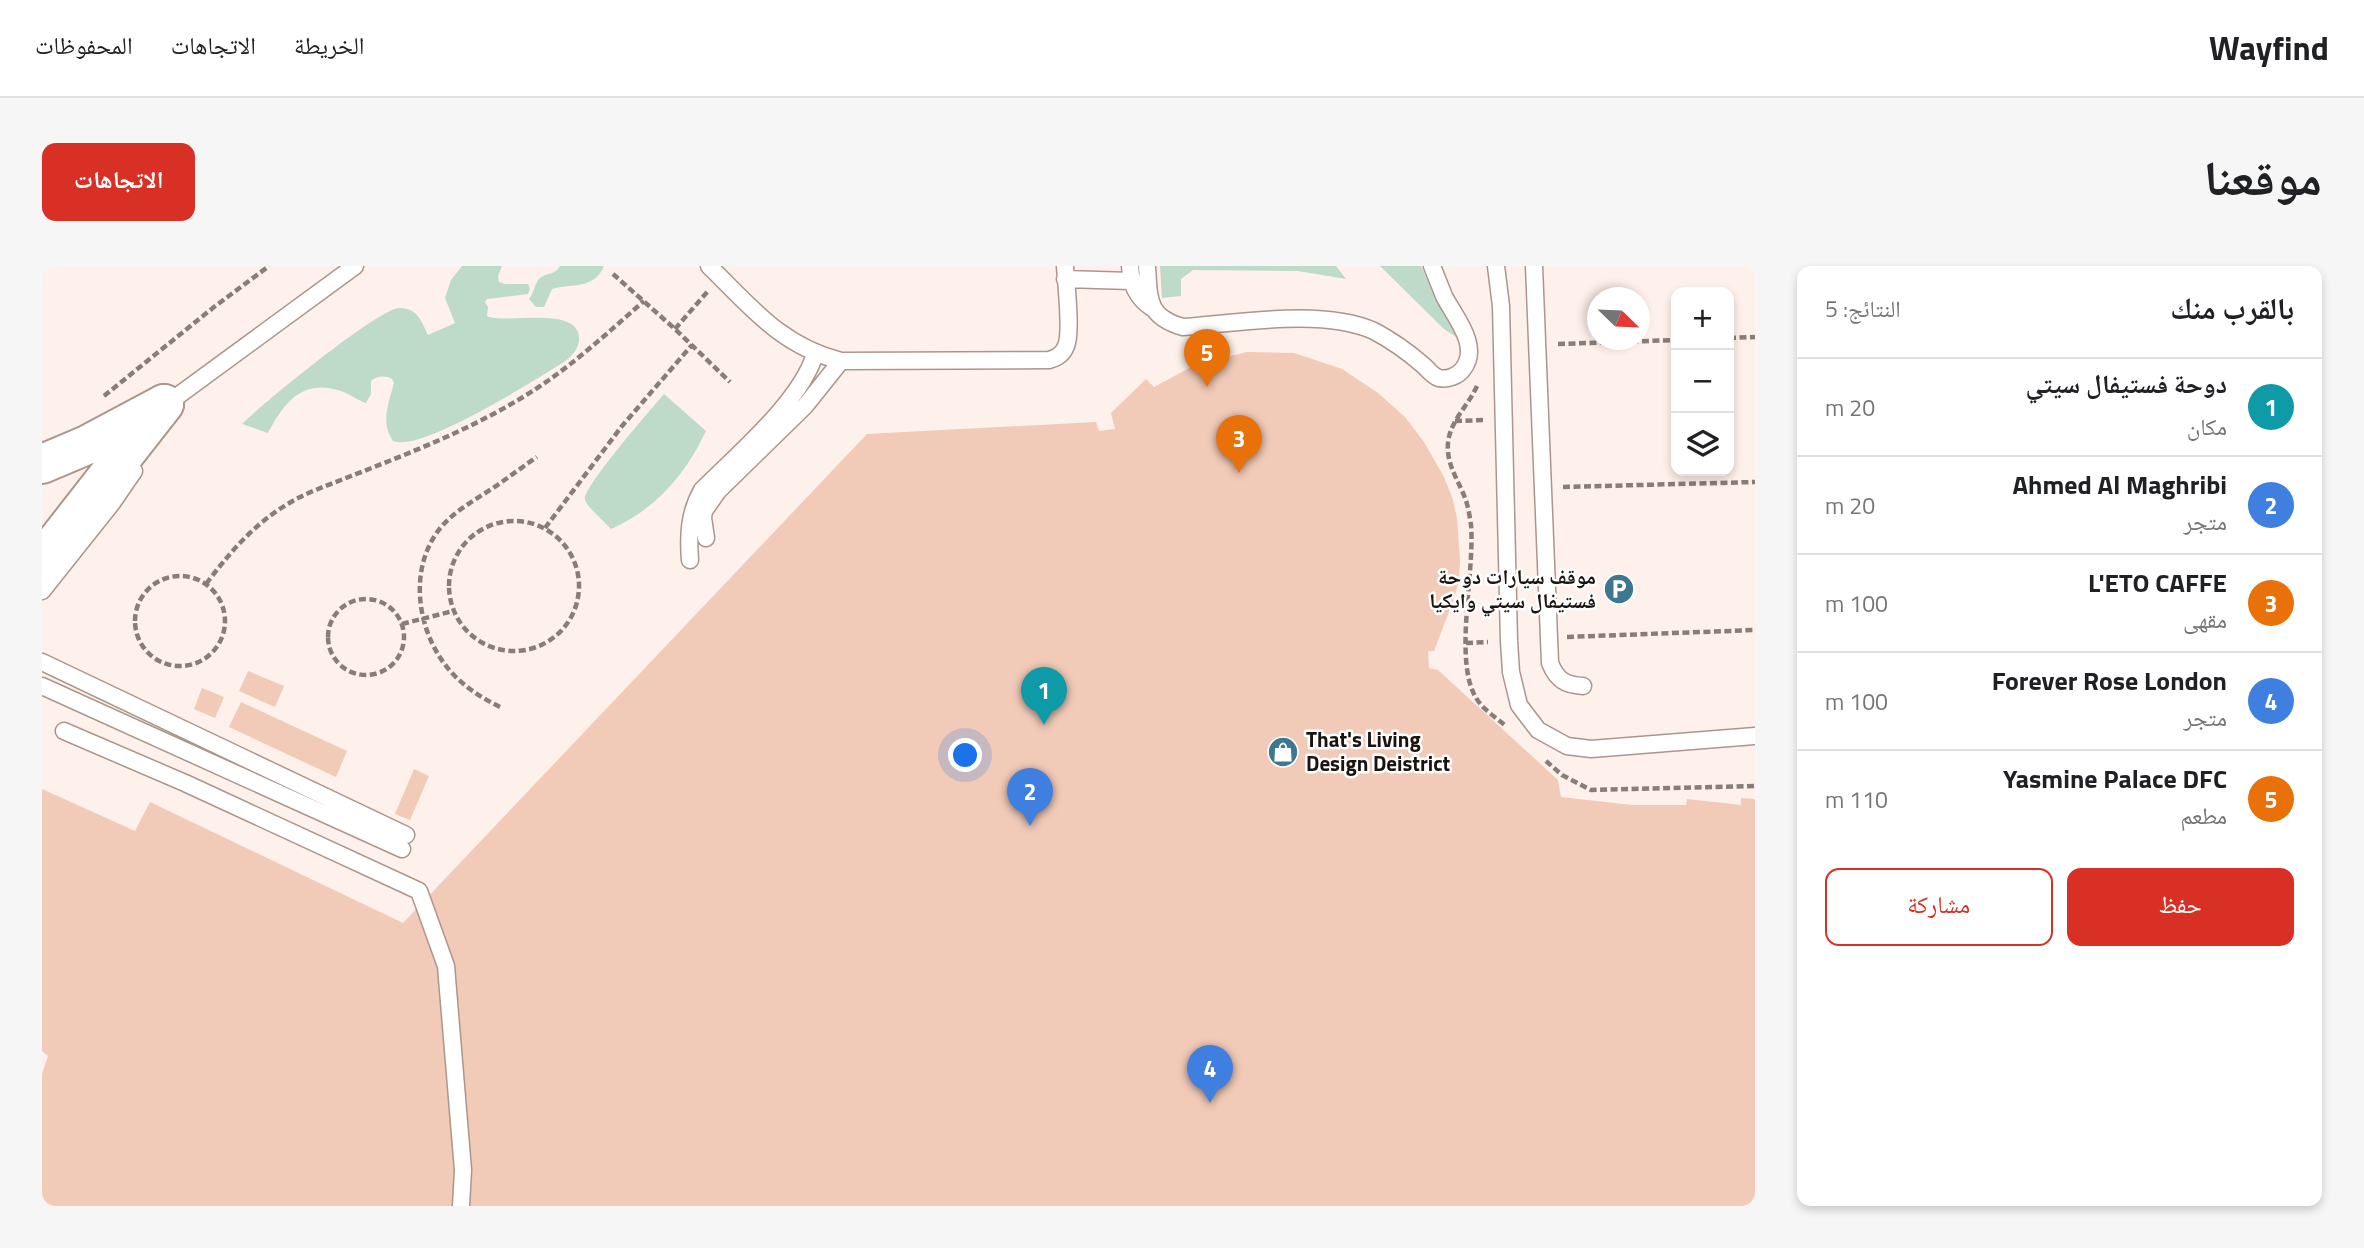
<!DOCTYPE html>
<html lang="ar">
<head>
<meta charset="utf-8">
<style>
  :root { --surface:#fff; --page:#f6f6f6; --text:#202124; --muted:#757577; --line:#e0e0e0; --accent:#d93025 }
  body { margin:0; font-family:"Titillium Web","Noto Naskh Arabic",sans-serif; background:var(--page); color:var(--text); direction:rtl }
  .controls { position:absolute; right:21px; top:21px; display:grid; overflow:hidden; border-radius:14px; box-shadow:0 4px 10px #0003 }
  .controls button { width:63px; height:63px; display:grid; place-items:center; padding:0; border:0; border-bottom:2px solid var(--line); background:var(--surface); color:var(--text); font:35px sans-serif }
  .compass { position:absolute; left:1545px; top:21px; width:63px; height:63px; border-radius:50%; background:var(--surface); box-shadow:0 4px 10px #0003; rotate:113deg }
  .you { position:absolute; left:924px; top:490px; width:24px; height:24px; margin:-18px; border:5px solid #fff; border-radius:50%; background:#1a73e8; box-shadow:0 0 0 10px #1a73e833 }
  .badge { display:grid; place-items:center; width:46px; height:46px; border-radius:50%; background:var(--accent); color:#fff; font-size:23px; font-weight:700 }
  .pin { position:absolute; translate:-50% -58px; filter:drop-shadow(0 2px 4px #0008) }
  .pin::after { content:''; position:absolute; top:37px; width:24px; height:21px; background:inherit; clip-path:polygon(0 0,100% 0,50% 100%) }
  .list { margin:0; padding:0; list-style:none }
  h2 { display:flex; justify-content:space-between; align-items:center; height:91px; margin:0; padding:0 28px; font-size:30px }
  h2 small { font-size:23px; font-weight:400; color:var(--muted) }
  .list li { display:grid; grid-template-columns:46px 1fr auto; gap:21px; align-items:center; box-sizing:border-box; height:98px; padding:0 28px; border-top:2px solid var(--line) }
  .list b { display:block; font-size:26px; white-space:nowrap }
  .list p { margin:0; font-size:23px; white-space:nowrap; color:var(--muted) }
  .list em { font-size:23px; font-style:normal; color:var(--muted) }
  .actions { display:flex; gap:14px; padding:21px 28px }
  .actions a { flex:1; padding:16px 0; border:2px solid var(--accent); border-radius:14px; text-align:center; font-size:24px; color:var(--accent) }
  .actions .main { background:var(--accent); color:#fff }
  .icon { flex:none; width:38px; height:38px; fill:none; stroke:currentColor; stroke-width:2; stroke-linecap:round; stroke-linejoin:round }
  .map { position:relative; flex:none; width:1713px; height:940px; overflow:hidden; direction:ltr; border-radius:14px }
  header { display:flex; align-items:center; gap:42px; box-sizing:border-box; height:98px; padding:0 35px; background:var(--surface); border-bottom:2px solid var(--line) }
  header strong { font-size:33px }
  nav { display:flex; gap:38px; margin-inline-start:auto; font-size:24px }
  .intro { display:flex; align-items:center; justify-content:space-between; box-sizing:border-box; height:168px; padding:0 42px }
  h1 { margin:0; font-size:49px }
  .button { padding:18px 32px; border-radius:14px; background:var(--accent); color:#fff; font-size:24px; font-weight:700 }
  main { display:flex; gap:42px; padding:0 42px }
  aside { flex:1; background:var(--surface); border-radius:14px; box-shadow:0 4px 10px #0003 }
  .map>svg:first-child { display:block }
</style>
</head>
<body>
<header>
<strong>Wayfind</strong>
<nav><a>الخريطة</a><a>الاتجاهات</a><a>المحفوظات</a></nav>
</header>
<div class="intro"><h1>موقعنا</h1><a class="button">الاتجاهات</a></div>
<main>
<aside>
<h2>بالقرب منك<small>النتائج: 5</small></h2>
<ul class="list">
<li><span class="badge" style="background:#0f9aa8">1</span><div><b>دوحة فستيفال سيتي</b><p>مكان</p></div><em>20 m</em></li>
<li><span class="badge" style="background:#3f7fe0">2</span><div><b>Ahmed Al Maghribi</b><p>متجر</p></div><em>20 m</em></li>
<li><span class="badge" style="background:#e8710a">3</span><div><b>L'ETO CAFFE</b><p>مقهى</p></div><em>100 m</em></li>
<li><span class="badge" style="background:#3f7fe0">4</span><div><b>Forever Rose London</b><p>متجر</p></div><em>100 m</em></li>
<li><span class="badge" style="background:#e8710a">5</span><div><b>Yasmine Palace DFC</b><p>مطعم</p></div><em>110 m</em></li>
</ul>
<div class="actions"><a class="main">حفظ</a><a>مشاركة</a></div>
</aside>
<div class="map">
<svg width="1713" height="940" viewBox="0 0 1713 940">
  <rect width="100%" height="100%" fill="#fef0ea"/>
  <path fill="#bddbc8" d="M420,0H460L456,10L457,16L463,18H486L488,23L486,28L445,33L443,36L446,41L445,50C464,59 539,38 537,74C536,84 530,90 522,96C494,113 379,187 351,175C338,156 347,136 352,117L350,113C344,109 334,110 329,115V128L324,137C315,134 308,128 299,125C261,112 242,136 226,167L200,158C220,138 336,43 357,42C375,41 380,56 386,69L413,57L403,32L409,14Z
    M518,0H562C552,24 530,17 510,23L502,41H494L487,33C492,27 493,16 498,12C506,6 512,10 518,0Z
    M1118,0H1294L1304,13L1256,5L1151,4L1139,13V30L1120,32Z
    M1338,0H1379L1396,38L1420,68L1414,71L1402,63Z
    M622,128L664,165C643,209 614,243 569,263C563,256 545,241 543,234C539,223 611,141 622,128Z"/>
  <path fill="#f1cab8" d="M1205,86L1252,87L1300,103L1336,127L1363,151L1382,176L1402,211L1411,234L1415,252L1418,294L1417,315L1411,335L1392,385H1386L1387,402L1396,404L1516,514L1519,531L1590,539H1644L1645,533L1699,539V532L1713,533V940H0V808L6,790L0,785V523L93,565L108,536L361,657L825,168L1054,156L1057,165L1073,163L1069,147L1104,113L1112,121L1153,99Z
    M206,405L242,420L233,441L197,425Z
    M160,422L182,431L173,452L152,443Z
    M199,436L305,485L294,511L187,461Z
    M372,503L387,510L368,554L353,548Z"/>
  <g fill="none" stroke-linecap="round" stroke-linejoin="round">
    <g stroke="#ac968c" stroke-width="19">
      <path id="service" d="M667,0C709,41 739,80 799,95L1007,94C1015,92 1021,88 1024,80C1030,67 1024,17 1023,0
        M1088,0C1089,18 1094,31 1110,42
        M1105,0C1107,33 1105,51 1141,61C1197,57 1281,42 1332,65C1349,74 1366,86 1381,99C1386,103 1390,110 1397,112C1405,114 1416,110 1421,103C1439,80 1412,50 1402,30C1398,20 1394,10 1390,0
        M1454,0L1459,40L1467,375L1469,406L1477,439L1496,464L1525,480L1549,483L1713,470
        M1492,0L1508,397C1515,414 1523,419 1541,420
        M1023,13L1089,15
        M122,140L313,0
        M664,272L661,252L662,245L676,225L763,140L799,95
        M648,294C646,269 647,247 660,224C696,188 759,135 773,88
        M0,325L70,237L92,205
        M0,396L364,569
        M0,420L360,583
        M22,465L143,517L377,625L404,700L421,904L419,940"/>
    </g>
    <g stroke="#ac968c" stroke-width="42">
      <path id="secondary" d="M0,198L45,179L122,138"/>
    </g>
    <g stroke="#ac968c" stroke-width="42">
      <path id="primary" d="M0,294L122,138"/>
    </g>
    <path stroke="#887d78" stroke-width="4.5" stroke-dasharray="7 3.5" stroke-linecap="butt" d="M571,8L633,63L688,116
      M633,63L666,25
      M1687,72L1713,71
      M1516,78L1634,74
      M1435,120C1426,140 1408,155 1406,177C1404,201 1419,217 1425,238C1427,245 1428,253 1429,259C1433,306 1412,392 1433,430C1439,442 1453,451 1464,460
      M62,130L172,41L227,0
      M1413,155L1443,154
      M1521,221L1713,216
      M407 320a65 65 0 1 1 130 0a65 65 0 1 1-130 0Z
      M503,262L580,160L650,79
      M93 355a45 45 0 1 1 90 0a45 45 0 1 1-90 0Z
      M164,318C194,278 224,245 271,225C351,193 436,164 507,114C541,90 571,62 602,35
      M286 371a38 38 0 1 1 76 0a38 38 0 1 1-76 0Z
      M360,358L411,345
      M1525,371L1713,364
      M1424,377L1446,376
      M458,441C440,432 424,422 410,407C375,369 364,302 400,260C414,244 433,234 451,222C466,212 480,201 495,191
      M1504,495L1520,509L1549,524L1713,520"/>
    <use href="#service" stroke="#fff" stroke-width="16"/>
    <use href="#secondary" stroke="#fff" stroke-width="38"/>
    <use href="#primary" stroke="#fff" stroke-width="38"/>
  </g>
  <defs>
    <g id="parking-disc" transform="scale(1.575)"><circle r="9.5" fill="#3c7990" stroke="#fff"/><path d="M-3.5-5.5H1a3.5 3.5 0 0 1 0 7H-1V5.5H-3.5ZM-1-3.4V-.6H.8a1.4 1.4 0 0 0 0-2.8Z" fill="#fff"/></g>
    <g id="shop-disc" transform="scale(1.575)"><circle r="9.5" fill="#3c7990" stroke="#fff"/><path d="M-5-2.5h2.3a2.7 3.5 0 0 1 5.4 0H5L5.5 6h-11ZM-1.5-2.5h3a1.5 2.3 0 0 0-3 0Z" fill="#fff"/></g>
  </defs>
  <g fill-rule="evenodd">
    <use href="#parking-disc" x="1577" y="323"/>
    <use href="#shop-disc" x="1241" y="486"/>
  </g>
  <g text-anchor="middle" stroke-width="5" stroke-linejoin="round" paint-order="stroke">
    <g font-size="21" font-weight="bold" fill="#1b130f" stroke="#fff" text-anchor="end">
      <text x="1554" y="318">موقف سيارات دوحة<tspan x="1554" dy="24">فستيفال سيتي وايكيا</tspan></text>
      <text x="1264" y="481" text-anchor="start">That's Living<tspan x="1264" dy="24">Design Deistrict</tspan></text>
    </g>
  </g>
</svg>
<div class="controls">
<button>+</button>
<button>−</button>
<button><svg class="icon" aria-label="layers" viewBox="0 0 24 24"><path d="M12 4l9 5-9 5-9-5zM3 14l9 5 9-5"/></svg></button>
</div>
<svg class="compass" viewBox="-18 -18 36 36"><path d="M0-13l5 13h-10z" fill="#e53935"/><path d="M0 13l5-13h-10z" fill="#757577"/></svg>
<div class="you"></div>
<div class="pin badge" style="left:1002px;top:459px;background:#0f9aa8">1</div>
<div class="pin badge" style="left:988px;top:560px;background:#3f7fe0">2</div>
<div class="pin badge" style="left:1197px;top:207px;background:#e8710a">3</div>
<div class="pin badge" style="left:1168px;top:837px;background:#3f7fe0">4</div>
<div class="pin badge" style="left:1165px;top:121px;background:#e8710a">5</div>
</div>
</main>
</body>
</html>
